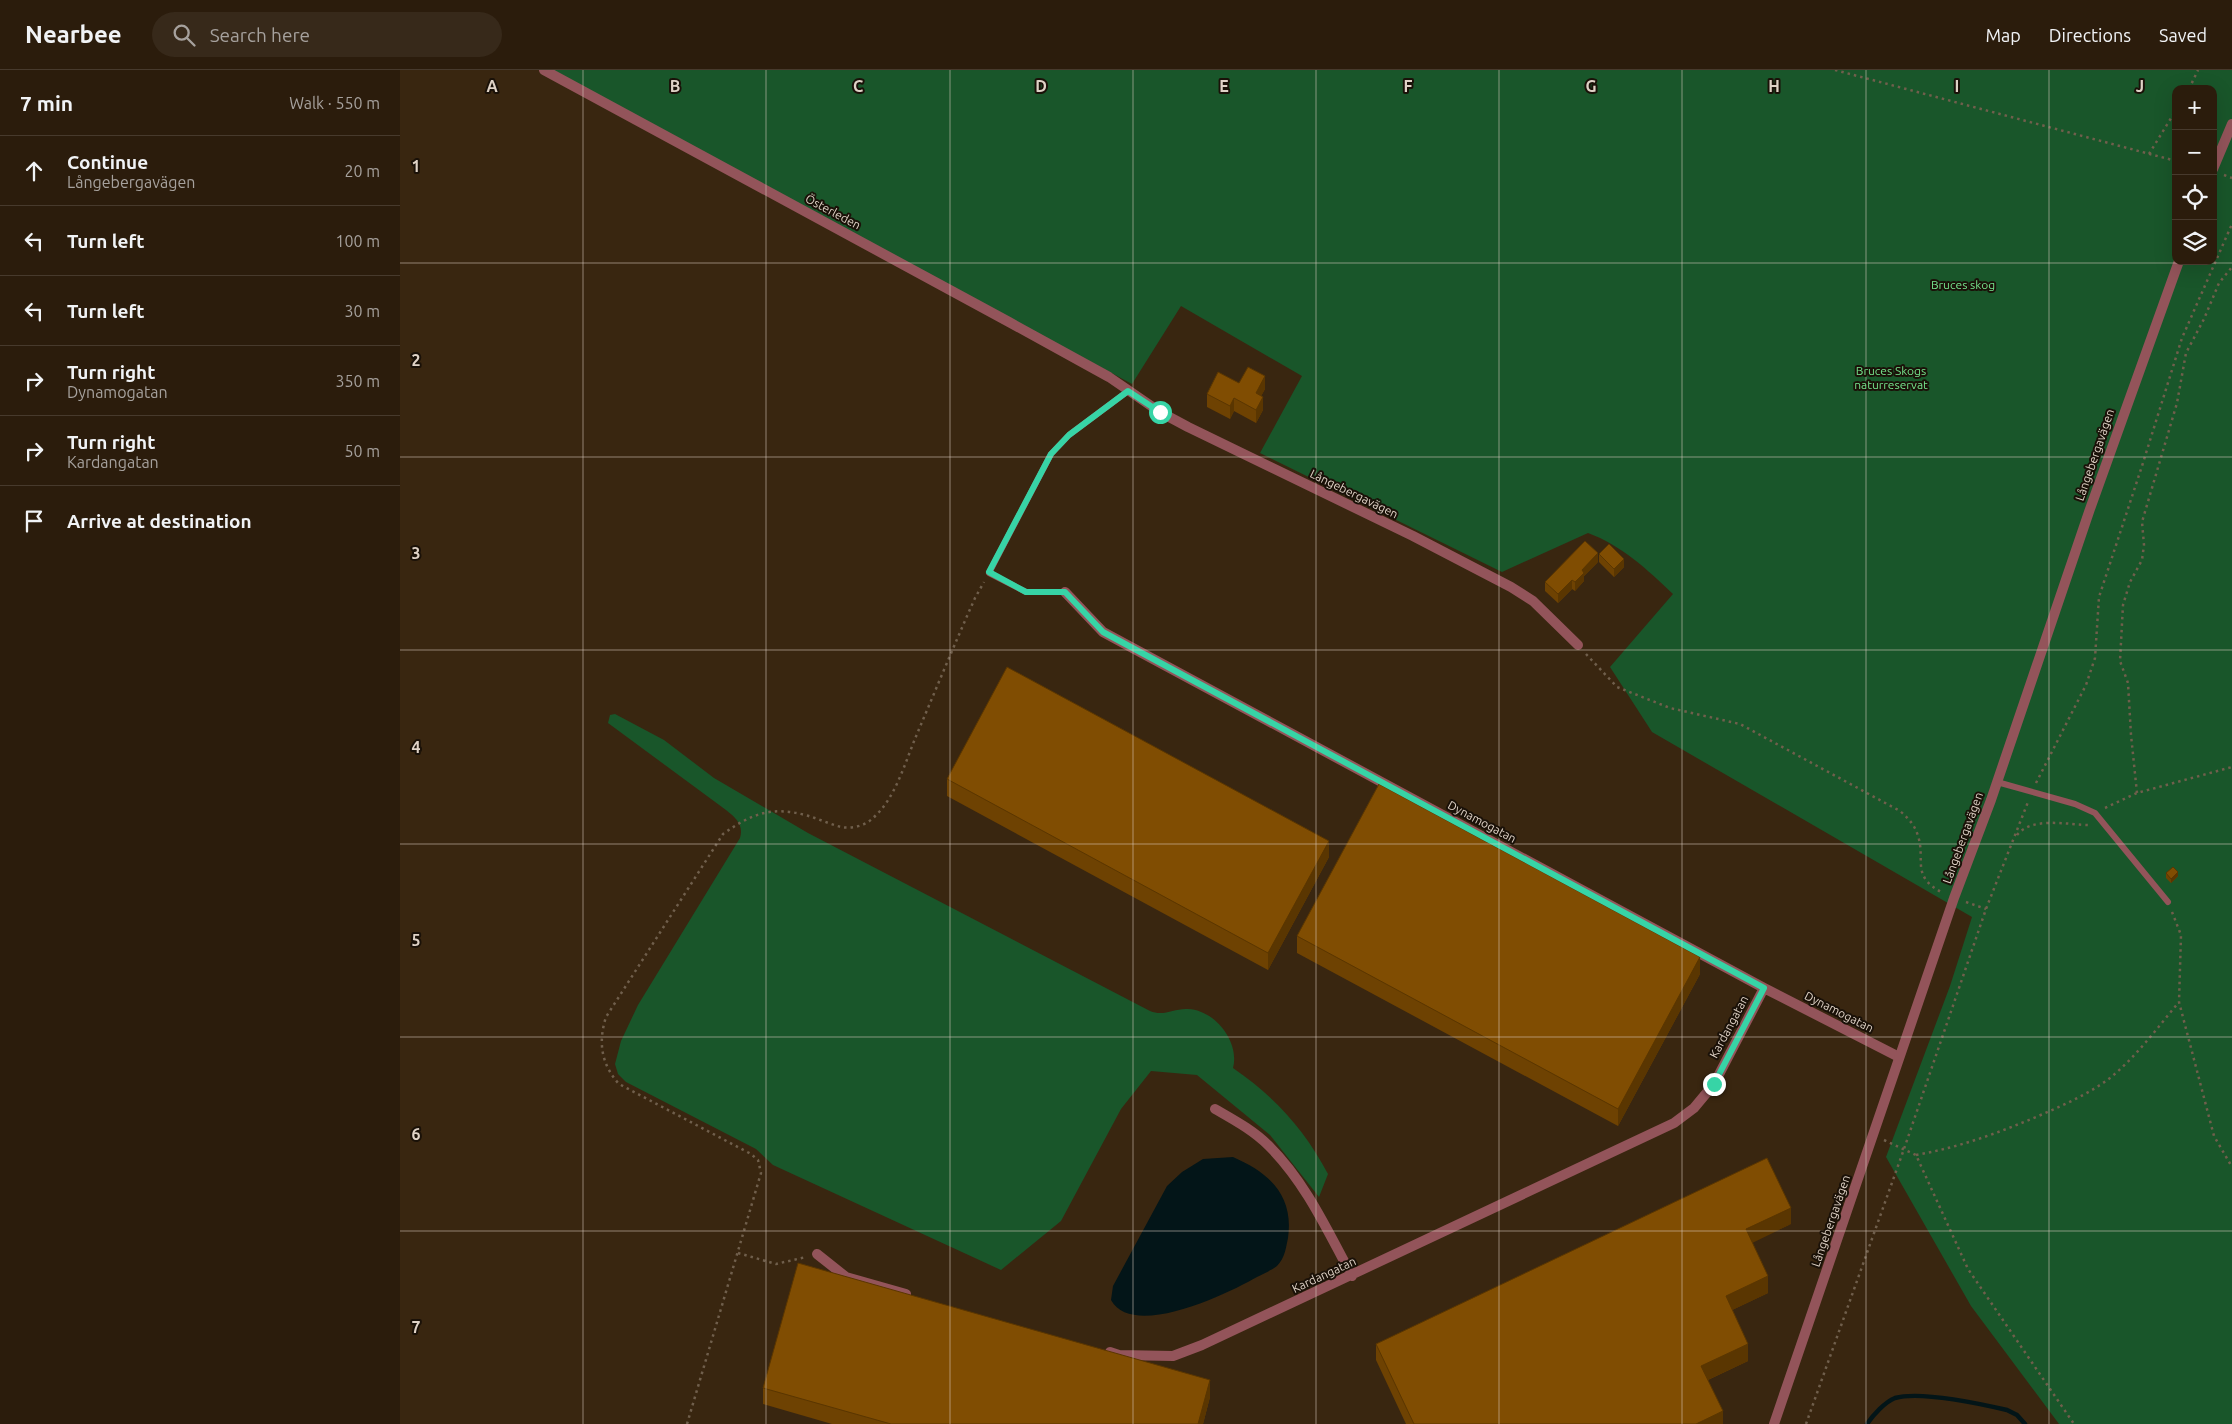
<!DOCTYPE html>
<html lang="en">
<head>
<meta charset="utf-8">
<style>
  :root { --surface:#2b1c0c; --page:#37291a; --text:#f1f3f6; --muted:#a6a19d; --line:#473a2d }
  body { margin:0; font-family:Ubuntu,sans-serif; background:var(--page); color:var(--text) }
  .controls { position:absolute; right:15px; top:15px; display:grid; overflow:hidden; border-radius:10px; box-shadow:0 5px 20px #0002 }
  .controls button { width:45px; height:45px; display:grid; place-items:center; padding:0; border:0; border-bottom:1px solid var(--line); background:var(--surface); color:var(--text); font:25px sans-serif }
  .stop { position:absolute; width:15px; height:15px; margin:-11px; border:4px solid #37d4a6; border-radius:50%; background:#fff }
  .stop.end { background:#37d4a6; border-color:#fff; box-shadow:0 1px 5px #0008 }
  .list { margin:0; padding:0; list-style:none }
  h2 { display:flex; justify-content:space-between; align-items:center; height:65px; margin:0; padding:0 20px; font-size:21px }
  h2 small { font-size:16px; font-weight:400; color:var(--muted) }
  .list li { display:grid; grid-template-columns:32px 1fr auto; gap:15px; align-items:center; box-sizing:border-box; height:70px; padding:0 20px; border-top:1px solid var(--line) }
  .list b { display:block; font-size:19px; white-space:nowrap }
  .list p { margin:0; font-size:16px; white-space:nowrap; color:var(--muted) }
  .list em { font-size:16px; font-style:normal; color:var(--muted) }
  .icon { flex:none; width:28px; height:28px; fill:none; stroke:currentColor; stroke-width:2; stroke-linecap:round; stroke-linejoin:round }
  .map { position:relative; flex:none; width:1832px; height:1354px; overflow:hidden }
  header { display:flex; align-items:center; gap:30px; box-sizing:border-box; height:70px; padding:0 25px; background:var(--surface); border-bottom:1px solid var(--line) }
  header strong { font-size:24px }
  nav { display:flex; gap:28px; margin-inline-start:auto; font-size:18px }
  .search { width:350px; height:45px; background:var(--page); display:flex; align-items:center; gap:12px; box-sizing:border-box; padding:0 18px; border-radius:28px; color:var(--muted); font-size:19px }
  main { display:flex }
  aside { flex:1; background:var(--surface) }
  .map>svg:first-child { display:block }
</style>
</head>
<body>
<header>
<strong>Nearbee</strong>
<div class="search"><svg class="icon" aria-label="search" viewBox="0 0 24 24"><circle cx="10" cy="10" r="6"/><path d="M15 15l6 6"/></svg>Search here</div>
<nav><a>Map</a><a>Directions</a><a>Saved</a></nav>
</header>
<main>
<aside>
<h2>7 min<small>Walk · 550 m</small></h2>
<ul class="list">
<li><svg class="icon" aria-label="ahead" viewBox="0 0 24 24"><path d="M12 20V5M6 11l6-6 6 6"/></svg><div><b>Continue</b><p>Långebergavägen</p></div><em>20 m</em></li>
<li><svg class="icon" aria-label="left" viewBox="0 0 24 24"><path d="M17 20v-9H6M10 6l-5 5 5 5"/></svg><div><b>Turn left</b></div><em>100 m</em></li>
<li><svg class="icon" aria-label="left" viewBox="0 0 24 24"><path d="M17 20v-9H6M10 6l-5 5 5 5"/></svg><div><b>Turn left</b></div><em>30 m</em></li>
<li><svg class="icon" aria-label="right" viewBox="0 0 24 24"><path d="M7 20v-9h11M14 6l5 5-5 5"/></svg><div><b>Turn right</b><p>Dynamogatan</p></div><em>350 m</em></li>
<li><svg class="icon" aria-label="right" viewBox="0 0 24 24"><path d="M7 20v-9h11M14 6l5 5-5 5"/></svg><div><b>Turn right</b><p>Kardangatan</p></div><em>50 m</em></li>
<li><svg class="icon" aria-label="arrive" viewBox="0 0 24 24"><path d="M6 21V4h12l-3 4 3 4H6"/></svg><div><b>Arrive at destination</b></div></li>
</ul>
</aside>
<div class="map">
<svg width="1832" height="1354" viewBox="0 0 1832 1354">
  <rect width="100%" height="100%" fill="#392610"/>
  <path fill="#19562a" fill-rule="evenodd" d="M150,0H1832V1354H1659L1571,1236L1486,1087L1550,916L1572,847L1252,662L1210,597L1273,524C1248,500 1221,475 1188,463L1102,502L860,383L902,306L781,236L732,314ZM1776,19H1813V191H1776Z
    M215,644L264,670L314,708L408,763L750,941C764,947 774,938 788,939C815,940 840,972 833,998C874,1026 905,1060 928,1104L919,1127L870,1065L797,1005L751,1001L721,1039L661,1151L601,1200L373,1095L356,1079L226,1012L218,1004L215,994L221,971L238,935L340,768C344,755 336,748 326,740L208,653L210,645Z"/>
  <path fill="#031518" d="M833,1087C870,1103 894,1126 888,1168C886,1177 885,1188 877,1196C872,1200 863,1204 857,1207C829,1223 733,1270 711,1230L713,1216L767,1116L782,1102L803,1089Z"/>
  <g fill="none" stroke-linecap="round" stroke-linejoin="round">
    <path stroke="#031518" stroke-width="4.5" d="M1467,1354C1473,1345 1485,1332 1495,1328C1520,1321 1581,1334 1607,1340L1617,1345L1625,1354"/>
    <path stroke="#705f4c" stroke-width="2.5" stroke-dasharray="2.5 4" stroke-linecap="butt" d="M1435,0L1776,91
      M1789,19L1798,0
      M1749,84L1776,40
      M1824,105L1832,108
      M1186,584L1217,617L1270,638L1340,654L1500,741C1508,748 1515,755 1518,766C1526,790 1510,806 1543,823
      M1636,713L1686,615L1695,588L1699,527L1742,396L1782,268L1832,154
      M1737,723L1731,665L1728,613L1720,591L1723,535L1730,512L1742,490L1744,475L1742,452L1777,333L1786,283L1804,249L1819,213L1832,197
      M1705,738L1737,723L1832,697
      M1617,765C1632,746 1669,755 1690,755
      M1566,832L1586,839
      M1772,842L1781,865L1779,932L1814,1066L1832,1097
      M1484,1070L1516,1085L1568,1199L1674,1354
      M1516,1085C1561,1077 1601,1062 1643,1044C1666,1034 1690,1023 1710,1008C1736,987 1758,957 1779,932
      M338,1183L376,1194L406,1187
      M287,1354L361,1103L358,1090L351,1084L219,1014C201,994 198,972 206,947L323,764C351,744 371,736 405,745C417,748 429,754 441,757C452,759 465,756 473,748C496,728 505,692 517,664C536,619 555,573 575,528L584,512
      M1406,1354L1504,1079L1586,839L1628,732"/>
    <path stroke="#93545a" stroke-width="6" d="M665,522H626L589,503L651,384L669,365L728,321
      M1597,712L1675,734L1695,743L1768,832"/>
    <path stroke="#93545a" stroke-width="10" d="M144,0L609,252L709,307L760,342L788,357L1013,466L1111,517L1133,531L1178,575
      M665,522L703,562L1364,918L1499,987
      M815,1039C834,1050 853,1060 869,1076C906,1113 927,1160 952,1206
      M417,1184L446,1207L506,1224
      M710,1282L719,1285L773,1286L802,1275L1274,1053L1294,1038L1314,1014L1364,918"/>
    <path stroke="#93545a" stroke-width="10" d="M1813,99L1832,54
      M1374,1354L1554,828L1591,730L1690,439L1779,191"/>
  </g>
  <path fill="#6e4202" d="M839,313L865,319L861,326L863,340L856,353L834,341L830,349L807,337V324Z
    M1199,484L1224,497L1214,507L1199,492Z
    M1198,492L1184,506V511L1175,521L1172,519L1158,533L1145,521V512Z
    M547,709L929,787L868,900L547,726Z
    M1766,803L1778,806L1771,813L1766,808Z
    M897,866L1300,904L1218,1056L897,883Z
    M1391,1154L1352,1172L1368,1223L1332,1240L1348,1291L1308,1310L1323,1354H1006L976,1290V1274Z
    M363,1318L810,1327L803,1354H432L363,1334Z"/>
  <path fill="#5a3601" d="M865,306V319L856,336V323Z
    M863,327V340L856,353V340Z
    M834,328V341L830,349V336Z
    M1198,483V492L1184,506V511L1175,521V512L1182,500Z
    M1224,489V497L1214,507V499Z
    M1172,510V519L1158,533V524Z
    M929,771V787L868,900V883Z
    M1778,802V806L1771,813V809Z
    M1300,887V904L1218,1056V1039Z
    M1391,1138V1154L1346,1176V1159Z
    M1368,1206V1223L1326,1243V1226Z
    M1348,1274V1291L1301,1313V1296Z
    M810,1310V1327L803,1354H798Z
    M1323,1341V1354H1296Z"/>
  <path fill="#804d02" stroke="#5a3601" d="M848,297L865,306L856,323L863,327L856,340L834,328L830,336L807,324L818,302L839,313Z
    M1185,471L1198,483L1182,500L1184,503L1175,512L1172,510L1158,524L1145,512Z
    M1209,474L1224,489L1214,499L1199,484Z
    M607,597L929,771L868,883L547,709Z
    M979,714L1300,887L1218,1039L897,866Z
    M1773,797L1778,802L1771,809L1766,803Z
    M1367,1088L1391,1138L1346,1159L1368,1206L1326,1226L1348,1274L1301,1296L1323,1341L1296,1354H1014L976,1274Z
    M398,1193L810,1310L798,1354H491L363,1318Z"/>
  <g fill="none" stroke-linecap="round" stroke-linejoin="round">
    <path stroke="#37d4a6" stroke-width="6" d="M760,342L728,321L669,365L651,384L589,502L626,522H665L703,562L1364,918L1314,1014"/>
  </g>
  <path fill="none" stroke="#dfd2c6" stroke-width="1" stroke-opacity="0.55" d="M183,0V1354M366,0V1354M550,0V1354M733,0V1354M916,0V1354M1099,0V1354M1282,0V1354M1466,0V1354M1649,0V1354M0,193H1832M0,387H1832M0,580H1832M0,774H1832M0,967H1832M0,1161H1832"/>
  <g text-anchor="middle" stroke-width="4" stroke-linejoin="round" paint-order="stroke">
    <g font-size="12" fill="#dfd2c6" stroke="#1a1108">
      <text transform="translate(433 142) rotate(28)" y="4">Österleden</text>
      <text transform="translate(1695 385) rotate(-71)" y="4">Långebergavägen</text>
      <text transform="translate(954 424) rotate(26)" y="4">Långebergavägen</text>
      <text transform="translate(1082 752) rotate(28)" y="4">Dynamogatan</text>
      <text transform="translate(1563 768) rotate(-70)" y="4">Långebergavägen</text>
      <text transform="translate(1439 942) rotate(27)" y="4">Dynamogatan</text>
      <text transform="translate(1329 957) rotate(-62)" y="4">Kardangatan</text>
      <text transform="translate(1431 1151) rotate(-71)" y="4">Långebergavägen</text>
      <text transform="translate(924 1205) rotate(-25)" y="4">Kardangatan</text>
    </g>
    <g font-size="12" fill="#75e48d" stroke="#1a1108">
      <text x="1563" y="219">Bruces skog</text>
      <text x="1491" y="305">Bruces Skogs<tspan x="1491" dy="14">naturreservat</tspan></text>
    </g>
  </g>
  <g font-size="16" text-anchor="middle" font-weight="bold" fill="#dfd2c6" stroke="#1a1108" stroke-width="4" stroke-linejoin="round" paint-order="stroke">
    <text x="92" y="22">A</text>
    <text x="275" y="22">B</text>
    <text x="458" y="22">C</text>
    <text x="641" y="22">D</text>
    <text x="824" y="22">E</text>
    <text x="1008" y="22">F</text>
    <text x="1191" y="22">G</text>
    <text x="1374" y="22">H</text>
    <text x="1557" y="22">I</text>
    <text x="1740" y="22">J</text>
    <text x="16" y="102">1</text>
    <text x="16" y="296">2</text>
    <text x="16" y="489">3</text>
    <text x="16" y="683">4</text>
    <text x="16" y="876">5</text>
    <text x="16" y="1070">6</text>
    <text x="16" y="1263">7</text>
  </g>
</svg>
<div class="controls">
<button>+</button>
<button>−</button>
<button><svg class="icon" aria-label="locate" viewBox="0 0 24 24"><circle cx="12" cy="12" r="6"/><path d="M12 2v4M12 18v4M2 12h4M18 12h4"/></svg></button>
<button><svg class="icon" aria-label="layers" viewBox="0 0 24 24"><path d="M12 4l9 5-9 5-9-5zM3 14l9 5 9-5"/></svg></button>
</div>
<div class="stop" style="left:760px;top:342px"></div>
<div class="stop end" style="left:1314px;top:1014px"></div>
</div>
</main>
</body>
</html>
